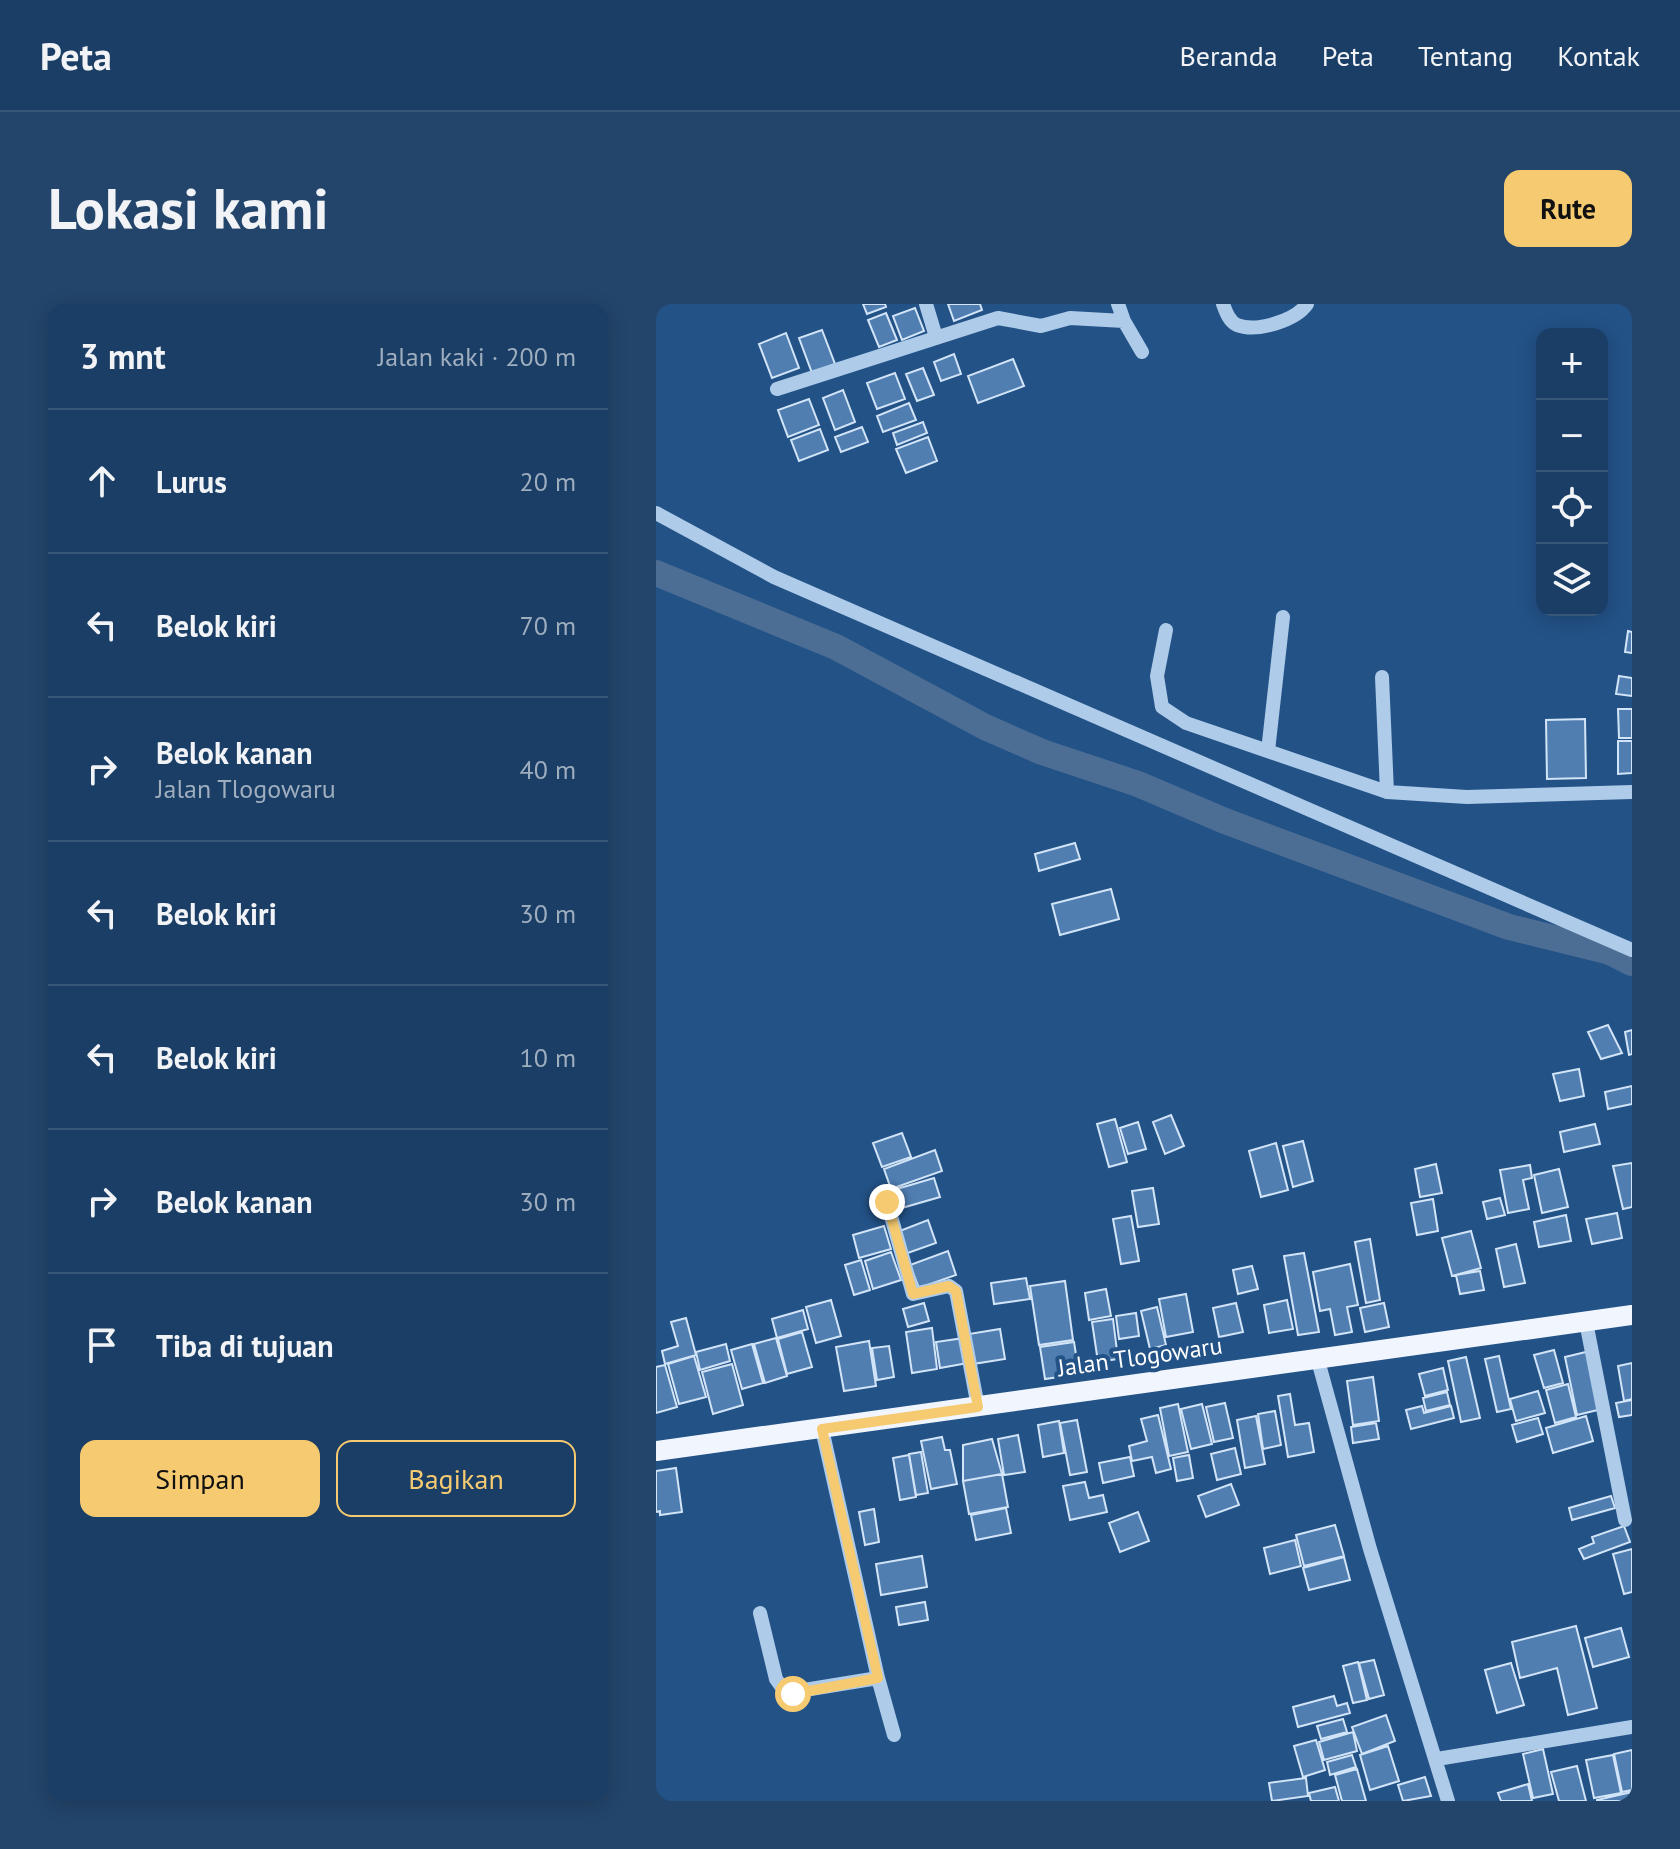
<!DOCTYPE html>
<html lang="id">
<head>
<meta charset="utf-8">
<style>
  :root { --surface:#1a3e65; --page:#23456b; --text:#f1f3f6; --muted:#9faebf; --line:#385779; --accent:#f5ca70 }
  body { margin:0; font-family:"PT Sans",sans-serif; background:var(--page); color:var(--text) }
  .controls { position:absolute; right:24px; top:24px; display:grid; overflow:hidden; border-radius:16px; box-shadow:0 4px 20px #0003 }
  .controls button { width:72px; height:72px; display:grid; place-items:center; padding:0; border:0; border-bottom:2px solid var(--line); background:var(--surface); color:var(--text); font:40px sans-serif }
  .stop { position:absolute; width:24px; height:24px; margin:-18px; border:6px solid #f5ca70; border-radius:50%; background:#fff }
  .stop.end { background:#f5ca70; border-color:#fff; box-shadow:0 2px 8px #0008 }
  .list { margin:0; padding:0; list-style:none }
  h2 { display:flex; justify-content:space-between; align-items:center; height:104px; margin:0; padding:0 32px; font-size:34px }
  h2 small { font-size:26px; font-weight:400; color:var(--muted) }
  .list li { display:grid; grid-template-columns:52px 1fr auto; gap:24px; align-items:center; box-sizing:border-box; height:144px; padding:0 32px; border-top:2px solid var(--line) }
  .list b { display:block; font-size:30px; white-space:nowrap }
  .list p { margin:0; font-size:26px; white-space:nowrap; color:var(--muted) }
  .list em { font-size:26px; font-style:normal; color:var(--muted) }
  .actions { display:flex; gap:16px; padding:24px 32px }
  .actions a { flex:1; padding:18px 0; border:2px solid var(--accent); border-radius:16px; text-align:center; font-size:28px; color:var(--accent) }
  .actions .main { background:var(--accent); color:#111 }
  .icon { flex:none; width:44px; height:44px; fill:none; stroke:currentColor; stroke-width:2; stroke-linecap:round; stroke-linejoin:round }
  .map { position:relative; flex:none; width:976px; height:1497px; overflow:hidden; border-radius:16px }
  header { display:flex; align-items:center; gap:48px; box-sizing:border-box; height:112px; padding:0 40px; background:var(--surface); border-bottom:2px solid var(--line) }
  header strong { font-size:38px }
  nav { display:flex; gap:44px; margin-inline-start:auto; font-size:28px }
  .intro { display:flex; align-items:center; justify-content:space-between; box-sizing:border-box; height:192px; padding:0 48px }
  h1 { margin:0; font-size:56px }
  .button { padding:20px 36px; border-radius:16px; background:var(--accent); color:#111; font-size:28px; font-weight:700 }
  main { display:flex; gap:48px; padding:0 48px }
  aside { flex:1; background:var(--surface); border-radius:16px; box-shadow:0 4px 20px #0003 }
  .map>svg:first-child { display:block }
</style>
</head>
<body>
<header>
<strong>Peta</strong>
<nav><a>Beranda</a><a>Peta</a><a>Tentang</a><a>Kontak</a></nav>
</header>
<div class="intro"><h1>Lokasi kami</h1><a class="button">Rute</a></div>
<main>
<aside>
<h2>3 mnt<small>Jalan kaki · 200 m</small></h2>
<ul class="list">
<li><svg class="icon" aria-label="ahead" viewBox="0 0 24 24"><path d="M12 20V5M6 11l6-6 6 6"/></svg><div><b>Lurus</b></div><em>20 m</em></li>
<li><svg class="icon" aria-label="left" viewBox="0 0 24 24"><path d="M17 20v-9H6M10 6l-5 5 5 5"/></svg><div><b>Belok kiri</b></div><em>70 m</em></li>
<li><svg class="icon" aria-label="right" viewBox="0 0 24 24"><path d="M7 20v-9h11M14 6l5 5-5 5"/></svg><div><b>Belok kanan</b><p>Jalan Tlogowaru</p></div><em>40 m</em></li>
<li><svg class="icon" aria-label="left" viewBox="0 0 24 24"><path d="M17 20v-9H6M10 6l-5 5 5 5"/></svg><div><b>Belok kiri</b></div><em>30 m</em></li>
<li><svg class="icon" aria-label="left" viewBox="0 0 24 24"><path d="M17 20v-9H6M10 6l-5 5 5 5"/></svg><div><b>Belok kiri</b></div><em>10 m</em></li>
<li><svg class="icon" aria-label="right" viewBox="0 0 24 24"><path d="M7 20v-9h11M14 6l5 5-5 5"/></svg><div><b>Belok kanan</b></div><em>30 m</em></li>
<li><svg class="icon" aria-label="arrive" viewBox="0 0 24 24"><path d="M6 21V4h12l-3 4 3 4H6"/></svg><div><b>Tiba di tujuan</b></div></li>
</ul>
<div class="actions"><a class="main">Simpan</a><a>Bagikan</a></div>
</aside>
<div class="map">
<svg width="976" height="1497" viewBox="0 0 976 1497">
  <rect width="100%" height="100%" fill="#235287"/>
  <g fill="none" stroke-linecap="round" stroke-linejoin="round">
    <path stroke="#4d6e94" stroke-width="26" d="M0,269L180,343L329,423L386,448L482,480L569,517L853,623L954,648L976,659"/>
  </g>
  <path fill="#507eb1" stroke="#d2e4f7" stroke-width="2" d="M207,0H229L230,3L211,10Z
    M292,0H324L326,6L298,17Z
    M259,4L268,27L246,36L237,12Z
    M230,9L241,36L223,43L212,16Z
    M166,26L179,60L156,69L143,34Z
    M130,29L143,64L116,74L103,40Z
    M298,50L305,70L285,77L278,58Z
    M357,55L368,82L322,99L312,72Z
    M267,64L278,91L261,97L250,70Z
    M239,69L249,95L221,105L211,79Z
    M187,86L199,118L179,126L167,94Z
    M153,95L163,121L132,133L122,106Z
    M253,99L260,116L227,128L221,112Z
    M267,118L271,129L241,141L237,129Z
    M206,123L212,138L185,148L179,133Z
    M164,125L172,146L143,157L135,136Z
    M272,133L281,157L250,169L240,145Z
    M972,327L976,328V349L969,348Z
    M963,372L976,374V392L960,390Z
    M962,405H976V434H963Z
    M929,415L930,474L891,475L890,416Z
    M962,437H976V469L962,470Z
    M419,539L424,555L383,567L379,550Z
    M455,585L463,615L404,631L396,600Z
    M952,721L966,749L945,755L932,728Z
    M976,726V750L973,751L969,728Z
    M923,765L928,792L904,797L897,770Z
    M976,782V800L952,805L949,788Z
    M515,811L528,842L509,850L497,818Z
    M459,815L471,858L453,863L441,820Z
    M482,818L490,845L472,850L464,824Z
    M939,820L944,840L908,848L904,828Z
    M246,829L255,853L226,863L217,839Z
    M647,837L657,877L637,883L627,842Z
    M620,839L632,886L605,893L593,847Z
    M279,846L286,867L235,885L228,865Z
    M976,859V903L967,905L957,862Z
    M780,860L786,889L764,893L759,865Z
    M874,861L876,874L867,876L873,905L852,909L844,866Z
    M903,865L912,903L886,909L878,871Z
    M278,874L284,893L239,906L234,887Z
    M497,884L503,920L482,923L476,887Z
    M844,894L849,911L831,915L827,898Z
    M777,895L782,927L761,931L755,899Z
    M961,909L966,934L936,940L930,915Z
    M910,911L915,937L883,943L878,918Z
    M475,912L483,957L465,960L457,915Z
    M272,916L280,939L249,950L241,928Z
    M228,922L235,945L203,954L197,931Z
    M815,927L825,964L796,972L786,934Z
    M714,935L724,996L710,999L699,938Z
    M860,940L869,979L848,983L840,945Z
    M292,947L300,971L263,984L254,961Z
    M235,948L245,976L217,985L209,957Z
    M648,949L663,1028L642,1031L628,952Z
    M205,956L214,986L198,991L189,961Z
    M694,960L702,1001L691,1003L696,1028L679,1031L674,1005L664,1007L657,968Z
    M596,962L602,985L582,990L577,966Z
    M824,967L828,986L804,990L800,971Z
    M370,974L374,995L338,1000L335,979Z
    M409,977L417,1036L383,1041L374,982Z
    M450,985L455,1012L433,1016L429,989Z
    M530,990L537,1028L510,1033L503,995Z
    M175,996L185,1032L160,1039L150,1003Z
    M631,996L637,1025L613,1029L608,1001Z
    M268,999L273,1017L252,1023L247,1005Z
    M580,999L587,1028L563,1033L557,1004Z
    M728,999L733,1023L709,1028L704,1004Z
    M501,1003L510,1041L494,1045L485,1007Z
    M147,1006L152,1025L121,1034L116,1015Z
    M480,1009L483,1032L463,1035L460,1012Z
    M30,1014L40,1051L9,1060L6,1047L22,1042L15,1018Z
    M457,1015L462,1055L442,1058L436,1018Z
    M276,1024L281,1065L256,1069L250,1028Z
    M344,1025L349,1055L317,1060L313,1030Z
    M146,1028L156,1063L131,1070L122,1035Z
    M120,1034L131,1072L109,1079L98,1040Z
    M308,1034L312,1059L284,1064L280,1038Z
    M213,1037L220,1082L188,1087L180,1043Z
    M418,1038L423,1070L389,1075L384,1043Z
    M70,1040L74,1057L44,1066L40,1048Z
    M96,1040L107,1079L86,1085L75,1046Z
    M233,1042L238,1073L221,1076L216,1044Z
    M898,1046L907,1079L888,1084L878,1051Z
    M934,1047L946,1105L921,1111L909,1053Z
    M38,1052L50,1093L23,1100L12,1060Z
    M843,1052L855,1105L841,1108L829,1055Z
    M810,1053L824,1114L805,1118L792,1057Z
    M976,1059V1095L968,1097L962,1062Z
    M76,1060L87,1101L57,1110L46,1068Z
    M9,1061L21,1103L0,1109V1063Z
    M787,1064L792,1086L769,1092L763,1070Z
    M717,1073L723,1117L697,1121L691,1077Z
    M912,1080L920,1113L899,1119L890,1086Z
    M882,1087L889,1109L860,1117L854,1095Z
    M791,1088L794,1101L770,1107L767,1094Z
    M634,1090L639,1121L653,1119L658,1148L632,1153L622,1092Z
    M976,1096V1111L963,1113L960,1099Z
    M569,1099L577,1134L558,1138L550,1103Z
    M522,1100L532,1148L513,1152L504,1104Z
    M546,1100L556,1140L535,1145L525,1105Z
    M766,1102L768,1109L795,1102L798,1114L755,1125L750,1106Z
    M619,1107L625,1141L607,1145L602,1110Z
    M502,1111L515,1165L500,1169L496,1153L476,1157L473,1142L491,1137L485,1115Z
    M600,1112L609,1160L589,1164L581,1116Z
    M930,1112L937,1137L897,1149L890,1124Z
    M882,1114L887,1130L861,1138L856,1121Z
    M421,1116L431,1168L414,1171L404,1119Z
    M403,1117L408,1149L387,1153L382,1121Z
    M720,1119L723,1135L697,1139L695,1123Z
    M362,1131L369,1168L348,1171L342,1135Z
    M286,1133L289,1146H294L301,1180L275,1185L265,1137Z
    M336,1135L346,1170L307,1177V1141Z
    M579,1144L585,1170L561,1176L555,1150Z
    M265,1148L272,1189L260,1191L253,1150Z
    M253,1151L260,1193L244,1196L237,1154Z
    M533,1151L537,1174L521,1177L517,1154Z
    M474,1153L478,1172L447,1179L443,1159Z
    M20,1164L26,1208L4,1211V1207L0,1208V1167Z
    M346,1170L352,1203L313,1210L307,1177Z
    M429,1178L433,1194L447,1191L451,1208L414,1216L407,1182Z
    M575,1180L583,1201L550,1213L542,1192Z
    M955,1192L959,1204L916,1216L913,1204Z
    M350,1204L355,1229L320,1236L315,1211Z
    M218,1205L223,1238L209,1241L203,1208Z
    M482,1208L493,1237L464,1248L453,1219Z
    M679,1221L688,1252L648,1262L640,1231Z
    M968,1222L974,1238L928,1255L923,1245L938,1239L936,1233Z
    M639,1236L645,1262L614,1270L608,1244Z
    M976,1245V1288L968,1290L957,1250Z
    M266,1252L271,1283L225,1291L220,1260Z
    M688,1253L694,1276L653,1286L647,1264Z
    M269,1298L272,1316L243,1321L240,1303Z
    M920,1322L941,1404L912,1411L901,1364L864,1374L856,1338Z
    M965,1324L973,1353L937,1363L929,1334Z
    M718,1356L728,1391L713,1395L703,1359Z
    M702,1358L711,1396L697,1399L687,1362Z
    M855,1359L868,1401L841,1409L829,1366Z
    M678,1392L681,1402L691,1399L694,1409L642,1423L637,1403Z
    M730,1411L739,1437L706,1450L696,1423Z
    M687,1415L691,1428L665,1435L661,1422Z
    M697,1428L701,1447L668,1456L663,1438Z
    M660,1436L669,1466L647,1473L638,1442Z
    M732,1442L743,1477L714,1486L704,1451Z
    M887,1445L897,1490L877,1494L867,1450Z
    M976,1446V1486L966,1488L958,1450Z
    M696,1451L700,1463L674,1471L671,1458Z
    M957,1451L965,1489L938,1494L930,1456Z
    M921,1462L930,1497H903L895,1468Z
    M701,1465L710,1497H686L679,1471Z
    M769,1473L775,1492L747,1497L742,1481Z
    M650,1474L652,1492L616,1497L613,1479Z
    M872,1480L876,1497H845L842,1489Z
    M679,1483L683,1497H655L653,1489Z
    M976,1488V1497H941V1496Z"/>
  <g fill="none" stroke-linecap="round" stroke-linejoin="round">
    <path stroke="#aecbe9" stroke-width="14" d="M270,0L280,33
      M567,0C570,8 573,17 581,21C601,29 640,16 651,0
      M468,17L486,48
      M121,85L342,14L385,22L414,14L468,17L462,0
      M0,209L118,273L976,646
      M510,326L501,372L506,403L530,419L731,488L811,493L976,488
      M726,373L731,488
      M612,447L627,313
      M231,898L257,990L293,982L300,987L322,1103
      M930,1018L969,1216
      M661,1053L714,1245L792,1497
      M104,1309L120,1375L130,1389L222,1374L166,1125
      M222,1374L238,1431
      M781,1455L976,1423"/>
    <path stroke="#f1f6fe" stroke-width="20" d="M0,1147L976,1011"/>
  </g>
  <g fill="none" stroke-linecap="round" stroke-linejoin="round">
    <path stroke="#f5ca70" stroke-width="10" d="M137,1390L222,1374L166,1125L322,1103L300,987L293,982L257,990L231,898"/>
  </g>
  <g text-anchor="middle" stroke-width="8" stroke-linejoin="round" paint-order="stroke">
    <g font-size="24" fill="#fff" stroke="#235287">
      <text transform="translate(484 1053) rotate(-8)" y="8">Jalan Tlogowaru</text>
    </g>
  </g>
</svg>
<div class="controls">
<button>+</button>
<button>−</button>
<button><svg class="icon" aria-label="locate" viewBox="0 0 24 24"><circle cx="12" cy="12" r="6"/><path d="M12 2v4M12 18v4M2 12h4M18 12h4"/></svg></button>
<button><svg class="icon" aria-label="layers" viewBox="0 0 24 24"><path d="M12 4l9 5-9 5-9-5zM3 14l9 5 9-5"/></svg></button>
</div>
<div class="stop" style="left:137px;top:1390px"></div>
<div class="stop end" style="left:231px;top:898px"></div>
</div>
</main>
</body>
</html>
